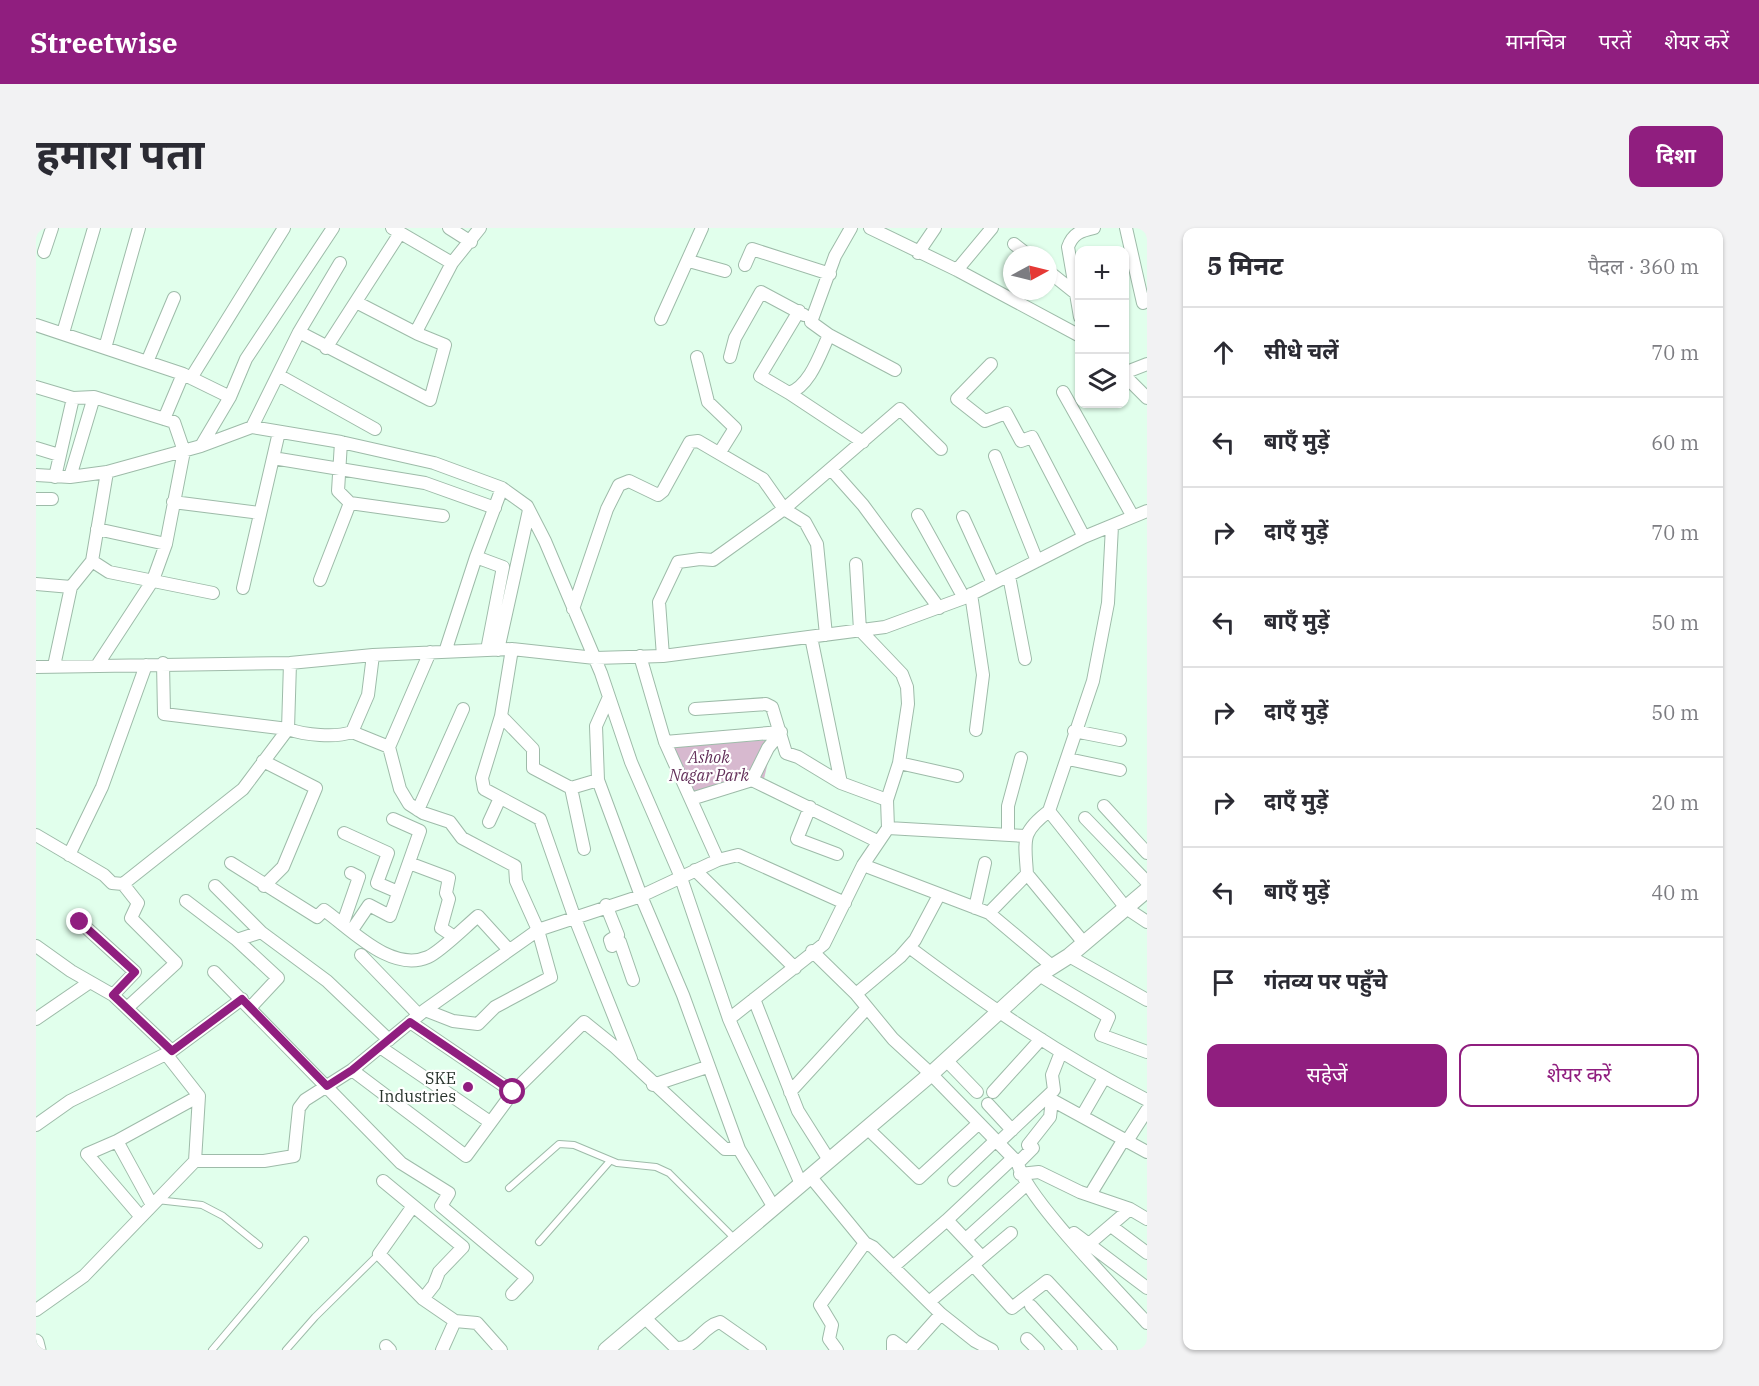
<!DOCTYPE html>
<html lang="hi">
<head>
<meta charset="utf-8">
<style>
  :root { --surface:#fff; --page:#f2f2f3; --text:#2b2b33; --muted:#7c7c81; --line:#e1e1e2; --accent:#901e7f }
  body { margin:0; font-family:"IBM Plex Serif","Noto Sans Devanagari",serif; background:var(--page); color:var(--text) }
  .controls { position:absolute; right:18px; top:18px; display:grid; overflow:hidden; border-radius:12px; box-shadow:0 2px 4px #0004 }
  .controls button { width:54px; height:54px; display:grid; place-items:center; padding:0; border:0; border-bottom:2px solid var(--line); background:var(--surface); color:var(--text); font:30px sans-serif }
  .compass { position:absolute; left:967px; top:18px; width:54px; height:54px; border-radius:50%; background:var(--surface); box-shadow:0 2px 4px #0004; rotate:83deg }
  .stop { position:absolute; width:18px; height:18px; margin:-14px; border:4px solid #901e7f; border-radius:50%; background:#fff }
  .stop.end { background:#901e7f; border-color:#fff; box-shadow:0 2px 6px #0008 }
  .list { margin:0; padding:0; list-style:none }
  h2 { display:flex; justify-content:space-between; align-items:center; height:78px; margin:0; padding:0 24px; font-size:26px }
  h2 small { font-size:20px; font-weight:400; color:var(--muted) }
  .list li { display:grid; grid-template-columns:39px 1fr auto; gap:18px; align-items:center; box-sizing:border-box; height:90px; padding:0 24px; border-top:2px solid var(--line) }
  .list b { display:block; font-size:22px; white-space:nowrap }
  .list em { font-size:20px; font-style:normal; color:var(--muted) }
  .actions { display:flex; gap:12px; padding:18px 24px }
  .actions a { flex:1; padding:14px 0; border:2px solid var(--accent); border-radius:12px; text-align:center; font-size:21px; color:var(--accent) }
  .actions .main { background:var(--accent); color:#fff }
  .icon { flex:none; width:33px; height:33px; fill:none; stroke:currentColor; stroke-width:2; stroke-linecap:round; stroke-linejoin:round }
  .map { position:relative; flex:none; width:1111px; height:1122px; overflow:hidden; border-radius:12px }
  header { display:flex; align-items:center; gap:36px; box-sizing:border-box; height:84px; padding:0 30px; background:var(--accent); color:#fff }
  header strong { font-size:28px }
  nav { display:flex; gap:33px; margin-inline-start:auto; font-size:21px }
  .intro { display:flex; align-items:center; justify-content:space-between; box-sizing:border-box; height:144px; padding:0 36px }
  h1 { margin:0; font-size:42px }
  .button { padding:15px 27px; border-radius:12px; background:var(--accent); color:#fff; font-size:21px; font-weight:700 }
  main { display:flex; gap:36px; padding:0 36px }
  aside { flex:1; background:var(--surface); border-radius:12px; box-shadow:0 2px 4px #0004 }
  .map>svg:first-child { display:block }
</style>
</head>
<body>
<header>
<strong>Streetwise</strong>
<nav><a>मानचित्र</a><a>परतें</a><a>शेयर करें</a></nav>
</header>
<div class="intro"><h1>हमारा पता</h1><a class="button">दिशा</a></div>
<main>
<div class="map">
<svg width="1111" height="1122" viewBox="0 0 1111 1122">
  <rect width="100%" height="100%" fill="#e1ffec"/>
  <path fill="#d7b9cf" d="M737,512L728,551L657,568L637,518Z"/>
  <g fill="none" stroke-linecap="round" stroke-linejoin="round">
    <g stroke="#9ebba9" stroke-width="8">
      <path id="service" d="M473,960L523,916L538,917L581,935L620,939L633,945L698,1010
        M121,972L166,977L187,988L223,1017
        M503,1014L574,933
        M176,1122L269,1012
        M250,1122L279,1089L343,1026"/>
    </g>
    <g stroke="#9ebba9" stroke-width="14">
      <path id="minor" d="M356,0L416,35L444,0
        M413,0L435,14
        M815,0L799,28L775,94L793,107L859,142
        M834,0L921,42L1044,108
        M1090,0L1107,75
        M978,16L992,27
        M8,24L16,0
        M882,25L899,0
        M653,33L689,43
        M709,37L716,21L794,46
        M921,42L956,0
        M1012,43L1042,67
        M320,74L382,106
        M763,83L724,148L753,165C774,158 784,126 793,107
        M1044,89L1032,19C1037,5 1045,3 1058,0
        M625,91L666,0
        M0,97L147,146L194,169
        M263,104L394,172L409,117L382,106V100L416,35
        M27,105L58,0
        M69,120L103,0
        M290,120L364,5
        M661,129L672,174L699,200L684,224
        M694,129L699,110L725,64L768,87
        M111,134L138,70
        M955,136L921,171L949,193L970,185L985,213L996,209L1048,309
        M1088,145L1111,136
        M1088,147L1111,170
        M244,148L339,201
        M155,150L248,0
        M0,159L37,170L58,169L138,194L148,223L130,316L117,352L62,436
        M1027,164L1096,287
        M753,165L827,214
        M128,191L147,146
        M216,199L263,104L304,35
        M165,218L194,169L210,131L297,0
        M0,220L23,227
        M959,228L1001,333
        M237,230L389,255L459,280
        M795,241L827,277L903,380
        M0,247L34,249L71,244L165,218L216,199L305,214L398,235L466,260L491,278L509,313L565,445L595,534L644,647L693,791L765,956
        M19,249L37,170
        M34,249L58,169
        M0,271H16
        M137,274L224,285
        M314,275L407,288
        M882,287L928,370
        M927,289L957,355
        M61,301L130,316
        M56,333L73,344L177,365
        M973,348L989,431
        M284,352L314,275L302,263L305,214
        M0,356L35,359
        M207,360L243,204
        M935,366L947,447L940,502
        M537,381L571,281L583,257L593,253L622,267L627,263L654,214L662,213L727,251L748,281L769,294L781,316L790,407
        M775,409L805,555
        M476,421L465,488L497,521V540L535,560L562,552
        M451,422L467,339L440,329L466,260
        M462,422L493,282
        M409,424L440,329
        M337,427L332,467L316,504L353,519L364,561L373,576L387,585L414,594L426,610L479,638L480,653L502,702L515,749L459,779L442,796L417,793L389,782
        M604,428L629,514L682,632
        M627,428L623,374L642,334L664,331L677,332L748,281L864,181L905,221
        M127,435L128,486L252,501L254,435
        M18,438L35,359L56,333L71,244
        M0,439L254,435L337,427L476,421L559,430L627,428L849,399L928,370L1048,309L1111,283
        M573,469L560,498L562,552L605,668L647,767L703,921L737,978
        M659,481L730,476L736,479L750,525L762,529L805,555L851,572
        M465,488L446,550L448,561L504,591L538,688L595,831
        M1038,503L1084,512
        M629,514L745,504
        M353,519L394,424
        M1032,531L1084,542
        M227,533L280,560L247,639L228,658
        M863,535L921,548
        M716,552L732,520L745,504
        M535,560L548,621
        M655,571L716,552L841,613
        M1068,578L1111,625
        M774,579L761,611L801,626
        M382,582L427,481
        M1013,583L1090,680L1111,694
        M1049,590L1111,654
        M453,594L464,570
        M852,600L989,608
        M308,605L352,625L341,655L362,664
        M972,606V578L985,530
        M0,607L68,647L76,655L87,656L207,561L252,501C269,507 299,510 316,504
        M33,627L66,559L110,437
        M195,635L281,689L288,682C315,701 355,745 392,729C404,724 430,698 442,688L473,722
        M373,635L413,650L410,665L413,671L405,700L417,708
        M827,637L953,685L1016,738
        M659,642L759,740
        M991,646L1048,715
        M87,656L102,675L95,690L140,735L91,780
        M179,658L225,704
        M150,673L201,712L225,704L291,753L353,812
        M570,677L582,707L574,712L576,718L584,714L597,752
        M939,680L949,635
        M953,685L991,646C989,612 984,605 1013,583L1057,453L1072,375L1076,298
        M44,694L99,744L77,767
        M307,695L323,649L315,645
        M316,702L333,677L354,688L384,603L357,591
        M201,712L242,750L214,780
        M0,718L35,743L77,767L136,823
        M873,719C949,776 1026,829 1111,872
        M776,723L820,766L857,811L895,846L982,935C987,967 1084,1065 1111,1095
        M325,727L383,787
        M1033,728L1111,772
        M178,744L365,935L413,965L405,978L491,1050L476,1066
        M1003,747L1073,789L1065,807L1111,824
        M820,766L864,729L879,712L903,667
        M718,771L762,883L793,932
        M0,791L54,754
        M693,791L788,716L827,637L852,600L851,572L863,535L872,476L871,459L866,446L824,402L820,336
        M374,794L477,864
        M344,819L454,894
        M910,832L941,864
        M316,842L430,928L477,864L548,794L579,819L689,921H703
        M617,857L671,839
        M754,864L831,780
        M957,864L1005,811
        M952,876L976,902
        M1046,888L1068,850
        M0,897L34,873L136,823L206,771
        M831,900L883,950L943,895
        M81,913L51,926L105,989
        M1091,913L1111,882
        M962,915L1018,862L1016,847L1025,824
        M159,933H228L258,928L263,880L269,872L316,842L389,782L502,702L605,668L682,632L702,627L809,675
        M982,935L997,920L992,917L1014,889L1016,872L1111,924
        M984,946L1003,944L1044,964L1094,981L1111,991
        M774,948L829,1015
        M918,952L960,912
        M347,953L427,1019L403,1044L398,1057L387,1071
        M1054,967L1088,911
        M116,977L81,913L163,868
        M377,978L343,1026L387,1071L419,1093L441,1095L465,1122
        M1075,998L1111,1025
        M1038,1005L1111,1060
        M930,1011L991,956
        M1053,1016L1094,981
        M946,1029L911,992L977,930
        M938,1038L976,1080L1011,1053L1075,1122
        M857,1039L911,992
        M893,1074L975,1005
        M995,1078L1035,1122
        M0,1082L48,1048L159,933L163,868L130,826
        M608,1089L640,1120C658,1122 667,1098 684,1094L724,1122
        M991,1111L1002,1122
        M350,1118L354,1122
        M406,1122L419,1093
        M801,1122L793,1111L796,1097L784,1077L829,1015L837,1019L905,1086L939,1113L956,1122
        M857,1122V1113L869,1122
        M873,1122L905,1086"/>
    </g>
    <g stroke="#9ebba9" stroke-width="17">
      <path id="tertiary" d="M0,1114L2,1122
        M570,1122L895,846L1003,747L1033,728L1111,662"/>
    </g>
    <use href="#service" stroke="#fff" stroke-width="6"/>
    <use href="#minor" stroke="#fff" stroke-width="12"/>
    <use href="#tertiary" stroke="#fff" stroke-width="15"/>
  </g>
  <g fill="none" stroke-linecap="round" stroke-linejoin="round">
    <path stroke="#901e7f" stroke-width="8" d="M44,694L99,744L77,767L136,823L206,771L291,858L316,842L374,794L477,864"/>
  </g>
  <circle fill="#901e7f" stroke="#fff" stroke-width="2" cx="432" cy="859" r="6"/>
  <g text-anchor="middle" stroke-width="4.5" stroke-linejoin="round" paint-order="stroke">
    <g font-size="16" font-style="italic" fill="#632f59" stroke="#fff">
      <text x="673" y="535">Ashok<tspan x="673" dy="18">Nagar Park</tspan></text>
    </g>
    <g font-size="16" fill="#29342d" stroke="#fff" text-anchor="end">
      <text x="420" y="856">SKE<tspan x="420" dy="18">Industries</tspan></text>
    </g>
  </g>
</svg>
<div class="controls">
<button>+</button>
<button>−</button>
<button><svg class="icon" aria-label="layers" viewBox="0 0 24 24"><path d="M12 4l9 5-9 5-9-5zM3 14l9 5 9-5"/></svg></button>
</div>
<svg class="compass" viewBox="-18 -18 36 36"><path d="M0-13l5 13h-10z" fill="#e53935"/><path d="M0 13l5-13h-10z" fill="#7c7c81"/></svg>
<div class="stop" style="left:477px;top:864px"></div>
<div class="stop end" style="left:44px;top:694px"></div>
</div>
<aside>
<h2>5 मिनट<small>पैदल · 360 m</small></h2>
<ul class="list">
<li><svg class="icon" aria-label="ahead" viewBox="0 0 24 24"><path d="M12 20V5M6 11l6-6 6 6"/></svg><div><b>सीधे चलें</b></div><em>70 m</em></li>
<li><svg class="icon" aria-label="left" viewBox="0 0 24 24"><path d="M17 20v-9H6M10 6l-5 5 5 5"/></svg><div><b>बाएँ मुड़ें</b></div><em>60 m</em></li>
<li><svg class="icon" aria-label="right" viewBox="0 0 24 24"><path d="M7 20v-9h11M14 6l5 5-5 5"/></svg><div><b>दाएँ मुड़ें</b></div><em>70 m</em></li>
<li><svg class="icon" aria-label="left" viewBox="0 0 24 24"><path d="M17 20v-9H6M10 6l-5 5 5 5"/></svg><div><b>बाएँ मुड़ें</b></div><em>50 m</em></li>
<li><svg class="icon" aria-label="right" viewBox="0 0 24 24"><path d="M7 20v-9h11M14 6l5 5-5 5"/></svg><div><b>दाएँ मुड़ें</b></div><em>50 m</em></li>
<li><svg class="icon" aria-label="right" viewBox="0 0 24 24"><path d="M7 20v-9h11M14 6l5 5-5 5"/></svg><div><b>दाएँ मुड़ें</b></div><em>20 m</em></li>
<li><svg class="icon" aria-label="left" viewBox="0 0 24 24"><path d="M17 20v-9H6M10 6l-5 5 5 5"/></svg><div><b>बाएँ मुड़ें</b></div><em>40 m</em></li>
<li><svg class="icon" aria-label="arrive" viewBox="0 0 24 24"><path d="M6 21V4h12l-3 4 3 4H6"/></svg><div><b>गंतव्य पर पहुँचे</b></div></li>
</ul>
<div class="actions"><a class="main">सहेजें</a><a>शेयर करें</a></div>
</aside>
</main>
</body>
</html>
